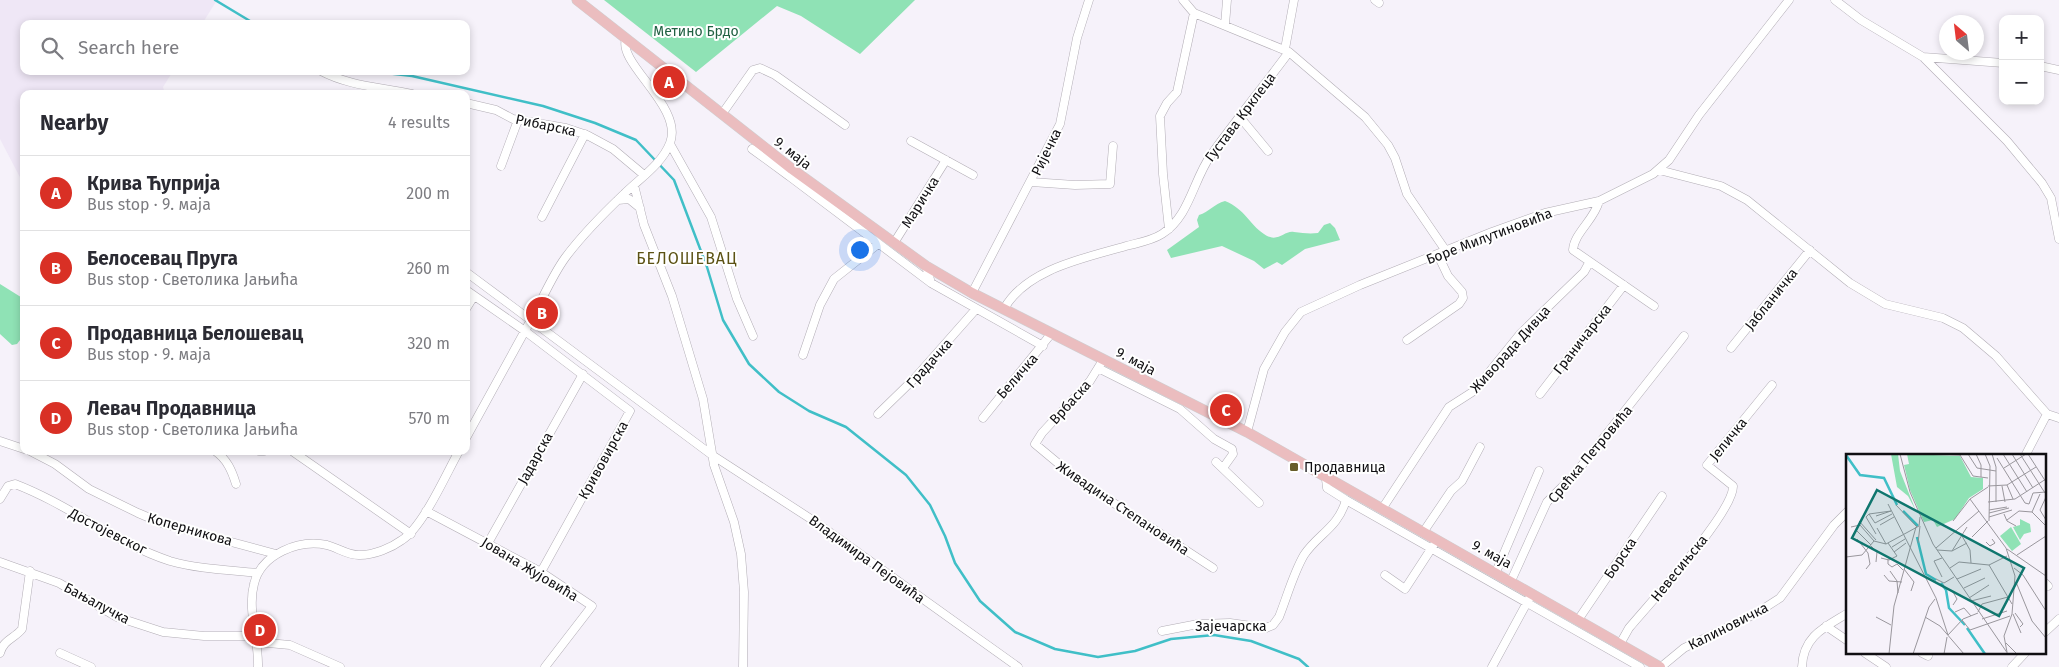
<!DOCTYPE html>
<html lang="en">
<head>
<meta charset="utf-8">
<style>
  :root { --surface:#fff; --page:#f2f2f3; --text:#2b2b33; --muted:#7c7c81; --line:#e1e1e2; --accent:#d93025 }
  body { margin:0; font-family:"Fira Sans",sans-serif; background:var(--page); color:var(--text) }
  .controls { position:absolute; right:15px; top:15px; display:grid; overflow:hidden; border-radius:10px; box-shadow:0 2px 8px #0003 }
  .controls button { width:45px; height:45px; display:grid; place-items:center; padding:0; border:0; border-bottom:1px solid var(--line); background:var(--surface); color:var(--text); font:25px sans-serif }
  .compass { position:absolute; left:1939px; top:15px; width:45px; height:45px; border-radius:50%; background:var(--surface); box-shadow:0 2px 8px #0003; rotate:332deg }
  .you { position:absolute; left:859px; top:249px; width:18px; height:18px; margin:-12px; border:4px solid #fff; border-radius:50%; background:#1a73e8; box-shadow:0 0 0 8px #1a73e833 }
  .badge { display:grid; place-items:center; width:32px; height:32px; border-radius:50%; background:var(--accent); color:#fff; font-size:16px; font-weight:700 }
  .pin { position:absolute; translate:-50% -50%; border:2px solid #fff; box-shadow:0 1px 5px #0006 }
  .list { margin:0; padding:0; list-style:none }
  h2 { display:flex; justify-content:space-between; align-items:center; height:65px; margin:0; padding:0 20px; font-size:21px }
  h2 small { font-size:16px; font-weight:400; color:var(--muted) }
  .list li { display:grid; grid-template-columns:32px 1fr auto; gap:15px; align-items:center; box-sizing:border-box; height:75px; padding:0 20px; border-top:1px solid var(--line) }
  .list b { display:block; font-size:19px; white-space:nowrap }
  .list p { margin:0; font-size:16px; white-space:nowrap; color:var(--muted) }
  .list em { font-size:16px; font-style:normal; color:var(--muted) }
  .icon { flex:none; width:28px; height:28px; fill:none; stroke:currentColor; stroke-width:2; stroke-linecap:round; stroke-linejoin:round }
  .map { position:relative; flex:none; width:2059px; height:667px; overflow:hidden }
  .search { position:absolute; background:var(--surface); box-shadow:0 2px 8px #0003; left:20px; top:20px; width:450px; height:55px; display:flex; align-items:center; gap:12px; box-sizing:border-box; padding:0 18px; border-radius:10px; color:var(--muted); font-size:19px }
  .panel { position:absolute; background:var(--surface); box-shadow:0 2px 8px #0003; left:20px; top:90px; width:450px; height:365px; border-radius:10px }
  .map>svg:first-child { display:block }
</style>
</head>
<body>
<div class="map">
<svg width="2059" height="667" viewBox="0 0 2059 667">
  <rect width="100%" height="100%" fill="#f6f2fa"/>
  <path fill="#efe7f6" d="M0,0H217L202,24H24V71H173L163,87L165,94H24V185L0,139Z"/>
  <path fill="#8fe2b5" d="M604,0H915L860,54L801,16L777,6L696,72Z
    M1225,201C1245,209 1249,224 1264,234C1278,244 1284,230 1294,232C1303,233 1309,234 1318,233L1324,225L1330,223L1335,228L1340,240L1305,249L1282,265L1277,262L1264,269L1254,261L1222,246L1171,258L1167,250L1199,227L1197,220L1199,215C1209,212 1214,204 1225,201Z
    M0,284L24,299V335L17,344L12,345L0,334Z"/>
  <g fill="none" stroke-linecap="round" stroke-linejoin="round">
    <path stroke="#40bfc7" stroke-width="2.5" d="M215,0L255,24
      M368,71L412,76L543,106L595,123L636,140L674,180L707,267L723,320L749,364L779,392L809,411L846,427L906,475L930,505L945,536L955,563L980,601L1015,632L1055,649L1098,657L1135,651L1171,639L1214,635L1251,641L1299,659L1308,667"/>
    <g stroke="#b2adb5" stroke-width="9">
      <path id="minor" d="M1183,0L1194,13L1289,52L1365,117L1388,145L1395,158L1407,194L1446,251
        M1375,0L1379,3
        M1835,0L1861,20L1923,57L2007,141L2042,183L2051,198L2059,239
        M1225,25L1227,0
        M1285,49L1294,0
        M1923,57L2003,63
        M2040,66L2059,70
        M321,71C349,86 381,87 412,94
        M466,103L496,110L513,119L566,128L587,135L613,149L644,175
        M722,114L753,70L760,68L775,75L845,125
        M1239,116L1268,151
        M911,141L973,175
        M670,144L711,217L737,299L753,336
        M752,149L789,176
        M786,165L789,176L931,283
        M501,166L518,120
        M1659,170L1721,186L1747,200L1850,283L1885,304L1943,318L1963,328L1996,356L2047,414L2059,418
        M1031,182L1075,185L1110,184L1113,146
        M634,185L644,225L672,296L703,399L714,465L734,522L741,554L744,592L743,667
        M618,200L629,199L640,208
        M1599,201C1595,219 1574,233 1573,250L1654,306
        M542,217L585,134
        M1169,229L1163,174L1160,116L1167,103L1177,92L1194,13
        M894,243L946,160
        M926,266L931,283L1043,346
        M466,272L712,455L814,521L1018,667
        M466,290L525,331L630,411L541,572
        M972,293L1060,124L1077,38L1089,0
        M466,309L474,296
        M1004,309C1026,269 1085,258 1126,246C1137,243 1151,241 1162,234C1190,216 1193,180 1211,155C1236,120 1263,87 1289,52
        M1407,340L1459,304L1463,298L1462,292L1448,276L1438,255
        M1731,348L1810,250
        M803,355L820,305L834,279L878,244
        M1103,360L1090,381L1042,433L1035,444L1077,479L1213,568
        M1098,368L1180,409L1214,439L1232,449L1233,454L1223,468
        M1540,394L1624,285
        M878,414L915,378L976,309
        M983,418L1051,334
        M1247,432L1264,369L1285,332L1301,312L1360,285L1492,232L1545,213L1599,201L1653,174L1669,160L1699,115L1789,0
        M466,438C488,398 510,358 532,318C543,298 552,276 565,258C582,235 604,213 624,194C639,179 662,164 670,143C684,107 617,63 626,39
        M0,441L24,449
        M30,451L55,464L89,489L138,513L164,524L276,554
        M215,451C227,459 232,471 236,484
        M259,451H264
        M292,451L411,534
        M2025,456L2047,414
        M1216,462L1259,503
        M1326,479L1327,488L1346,500L1640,667
        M0,499L8,486L15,484C70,505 115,543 170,561C198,569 229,570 258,573
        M1382,509L1449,407L1474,391L1520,334L1584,272L1589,263
        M426,511L541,572L592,606L545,667
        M1424,531L1451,491L1462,481L1480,447
        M488,543L583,374
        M0,562L59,583L117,617L163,632L204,636H256
        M1496,572L1539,471
        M1385,575L1405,589L1433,546
        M1511,581L1547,502L1575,474L1684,336
        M2045,583L2048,586
        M1578,620L1662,496
        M1826,626L1848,641
        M1162,631L1198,624L1230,623L1266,628L1273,625L1279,617C1287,597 1293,574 1304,555C1318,534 1338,528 1346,500
        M2045,632L2059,619
        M257,642L290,645L340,667
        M1620,644L1629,628C1649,604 1734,512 1733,486L1707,465L1772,385
        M0,653C4,639 14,639 22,629L30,571
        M60,653L91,667
        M1865,653L1886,667
        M1922,653L1928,656
        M258,667C259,640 247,610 254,584C261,554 299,539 327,545C338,548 349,556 360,555C374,555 391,548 402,540C423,527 446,474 459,451
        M1492,667L1530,597
        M1661,667L1684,648L1755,614L1780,598L1834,525L1848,511
        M1802,667C1803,636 1825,627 1848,613
        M2012,667L2025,653"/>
    </g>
    <g stroke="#cfcfd0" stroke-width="11">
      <path id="major" d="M577,0L792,169L926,266L972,293L1247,432L1660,667"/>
    </g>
    <use href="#minor" stroke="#fff" stroke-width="8"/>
    <use href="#major" stroke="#ebbdbf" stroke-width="10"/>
  </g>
  <rect fill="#665d29" stroke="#fff" stroke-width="2" x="1289" y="462" width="10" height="10" rx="2.5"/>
  <g text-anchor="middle" stroke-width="4" stroke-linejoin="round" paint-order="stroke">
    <g font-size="14" fill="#216143" stroke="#fff">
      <text x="696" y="36">Метино Брдо</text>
    </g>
    <g font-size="14" fill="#100f12" stroke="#fff">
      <text transform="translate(1240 117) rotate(-53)" y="5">Густава Крклеца</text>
      <text transform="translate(546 125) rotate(12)" y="5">Рибарска</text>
      <text transform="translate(1046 152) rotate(-64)" y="5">Ријечка</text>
      <text transform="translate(793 153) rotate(38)" y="5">9. маја</text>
      <text transform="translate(920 202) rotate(-58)" y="5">Маричка</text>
      <text transform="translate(1489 236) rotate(-21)" y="5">Боре Милутиновића</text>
      <text transform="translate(1771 299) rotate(-51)" y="5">Јабланичка</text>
      <text transform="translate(1582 339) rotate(-52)" y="5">Граничарска</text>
      <text transform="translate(1510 349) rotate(-48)" y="5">Живорада Дивца</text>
      <text transform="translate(1136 361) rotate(28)" y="5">9. маја</text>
      <text transform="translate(929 363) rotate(-48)" y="5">Градачка</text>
      <text transform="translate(1017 376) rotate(-49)" y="5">Беличка</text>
      <text transform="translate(1070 402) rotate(-48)" y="5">Врбаска</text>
      <text transform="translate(1728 439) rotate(-51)" y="5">Јеличка</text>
      <text transform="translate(1590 454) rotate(-50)" y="5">Срећка Петровића</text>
      <text transform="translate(535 458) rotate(-61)" y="5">Јадарска</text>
      <text transform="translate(603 460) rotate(-61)" y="5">Кривовирска</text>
      <text transform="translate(1123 508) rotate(34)" y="5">Живадина Степановића</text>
      <text transform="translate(190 529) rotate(16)" y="5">Коперникова</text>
      <text transform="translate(108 531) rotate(27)" y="5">Достојевског</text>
      <text transform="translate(1492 554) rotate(29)" y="5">9. маја</text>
      <text transform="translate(1620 558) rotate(-56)" y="5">Борска</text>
      <text transform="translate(867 559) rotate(36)" y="5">Владимира Пејовића</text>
      <text transform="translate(1679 568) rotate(-51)" y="5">Невесињска</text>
      <text transform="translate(530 569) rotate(31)" y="5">Јована Жујовића</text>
      <text transform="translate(97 603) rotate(28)" y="5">Бањалучка</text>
      <text x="1231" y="631">Зајечарска</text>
      <text transform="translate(1728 626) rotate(-27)" y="5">Калиновичка</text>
    </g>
    <g font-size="14" fill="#100f12" stroke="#fff" text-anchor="start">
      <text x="1304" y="472">Продавница</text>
    </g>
    <g font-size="16" letter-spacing="1" fill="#5c5214" stroke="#fff">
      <text x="687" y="264">БЕЛОШЕВАЦ</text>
    </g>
  </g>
  <g transform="translate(1846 454)">
    <rect width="200" height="200" fill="#f6f2fa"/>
    <path d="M45,0H52L54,17L70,57L62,42L51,33ZM61,0L114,2L125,23L137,24V35L123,44L109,65L91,73L87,66L78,68L64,36L58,11L63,10ZM174,65L184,70L185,78L178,80L174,86L167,73L174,71ZM165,73L175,90L166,97L154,82Z" fill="#8fe2b5"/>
    <path fill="none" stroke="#40bfc7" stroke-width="2.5" d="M0,1L14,21L38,24L51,51M57,57L72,72M71,83L80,120L90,126M95,129L100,136L103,154L119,171M121,174L139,200"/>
    <path fill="none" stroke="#9a979d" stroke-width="1" d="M54,0L64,38L87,90L162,200M93,0L114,1L127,22L142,24M122,0L131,14L150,17M130,0L135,11V23M139,0L144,12L143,67M146,0L150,13V48M157,0L181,38M166,0L187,34M174,0L199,39M182,0L200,28M151,4L179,49L183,50L187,39L200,38M158,14L180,0M161,31L167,45M142,32L161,31L190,13M156,32L159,48M200,43L194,56L200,66M124,45L160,94L169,122L166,160L158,182L161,198M142,48L169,45L200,25M42,50L90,144L102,181M50,51L71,73M143,56L161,53M186,58L194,40M186,58L200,72M143,59L163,54M23,60L45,57M23,60L29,69L46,60M23,60L20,63L30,80M158,60L161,67L170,72M30,62L45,57M143,63L166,56M161,66L173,57L186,58M13,67L30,86M107,67L124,45L142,33M34,71L48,63M5,73L14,71L28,87M31,74L40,90M10,76L25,91M116,82L124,96L125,109M126,83L142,67M11,85L22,99L24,110L20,115M140,88L144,92L149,89L146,85M72,89L74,72M25,92L31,98L30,108M46,93L59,85M90,94L133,57M161,95L200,122M91,96L106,97L121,89M106,97L121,73M48,98L60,89M171,101L200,82M0,103L16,101L28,87L40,90L73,72L74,63M35,104L43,106L51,102L42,89M42,105V110L46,113L51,110L57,116M143,111L166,150M104,114L113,108L143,111L161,102M168,114L177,121L200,157M58,115L68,128L65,137M44,117L51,127L52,139M38,121L43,127L56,128M96,123L88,107L96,104M90,125L98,129L108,123M111,125L135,115M170,128L186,167L200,184M118,134L139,124M107,138L111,145L107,151M123,144L143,131M125,147L145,142M109,158L118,154L125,162M132,158L136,150L162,143M169,159L177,170L174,173M167,160L175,179M30,163L45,171M79,163L94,172L118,200M136,165L161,157M116,166L124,176L164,162M102,181L117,165L132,159M160,189L171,200M43,200L48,152L70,73M67,200L83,153L89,145M98,200L101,183"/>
    <path fill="#0f766e" fill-opacity="0.15" stroke="#0f766e" stroke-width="2.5" d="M31,36L178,114L153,162L6,84Z"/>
    <rect width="200" height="200" fill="none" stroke="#100f12" stroke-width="2.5"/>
  </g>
</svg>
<div class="controls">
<button>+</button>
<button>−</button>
</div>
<svg class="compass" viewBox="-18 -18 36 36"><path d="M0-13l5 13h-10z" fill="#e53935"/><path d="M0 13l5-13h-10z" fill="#7c7c81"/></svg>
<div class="you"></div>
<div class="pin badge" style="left:669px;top:82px">A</div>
<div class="pin badge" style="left:542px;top:313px">B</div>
<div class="pin badge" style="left:1226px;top:410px">C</div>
<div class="pin badge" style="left:260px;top:630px">D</div>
<div class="search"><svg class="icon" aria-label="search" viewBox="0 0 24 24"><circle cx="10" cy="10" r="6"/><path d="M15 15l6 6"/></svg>Search here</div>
<section class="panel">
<h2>Nearby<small>4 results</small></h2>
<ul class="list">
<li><span class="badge">A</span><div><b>Крива Ћуприја</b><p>Bus stop · 9. маја</p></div><em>200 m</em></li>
<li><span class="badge">B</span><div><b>Белосевац Пруга</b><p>Bus stop · Светолика Јањића</p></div><em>260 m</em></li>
<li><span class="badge">C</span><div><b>Продавница Белошевац</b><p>Bus stop · 9. маја</p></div><em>320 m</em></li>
<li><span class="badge">D</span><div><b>Левач Продавница</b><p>Bus stop · Светолика Јањића</p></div><em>570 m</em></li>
</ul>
</section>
</div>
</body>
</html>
